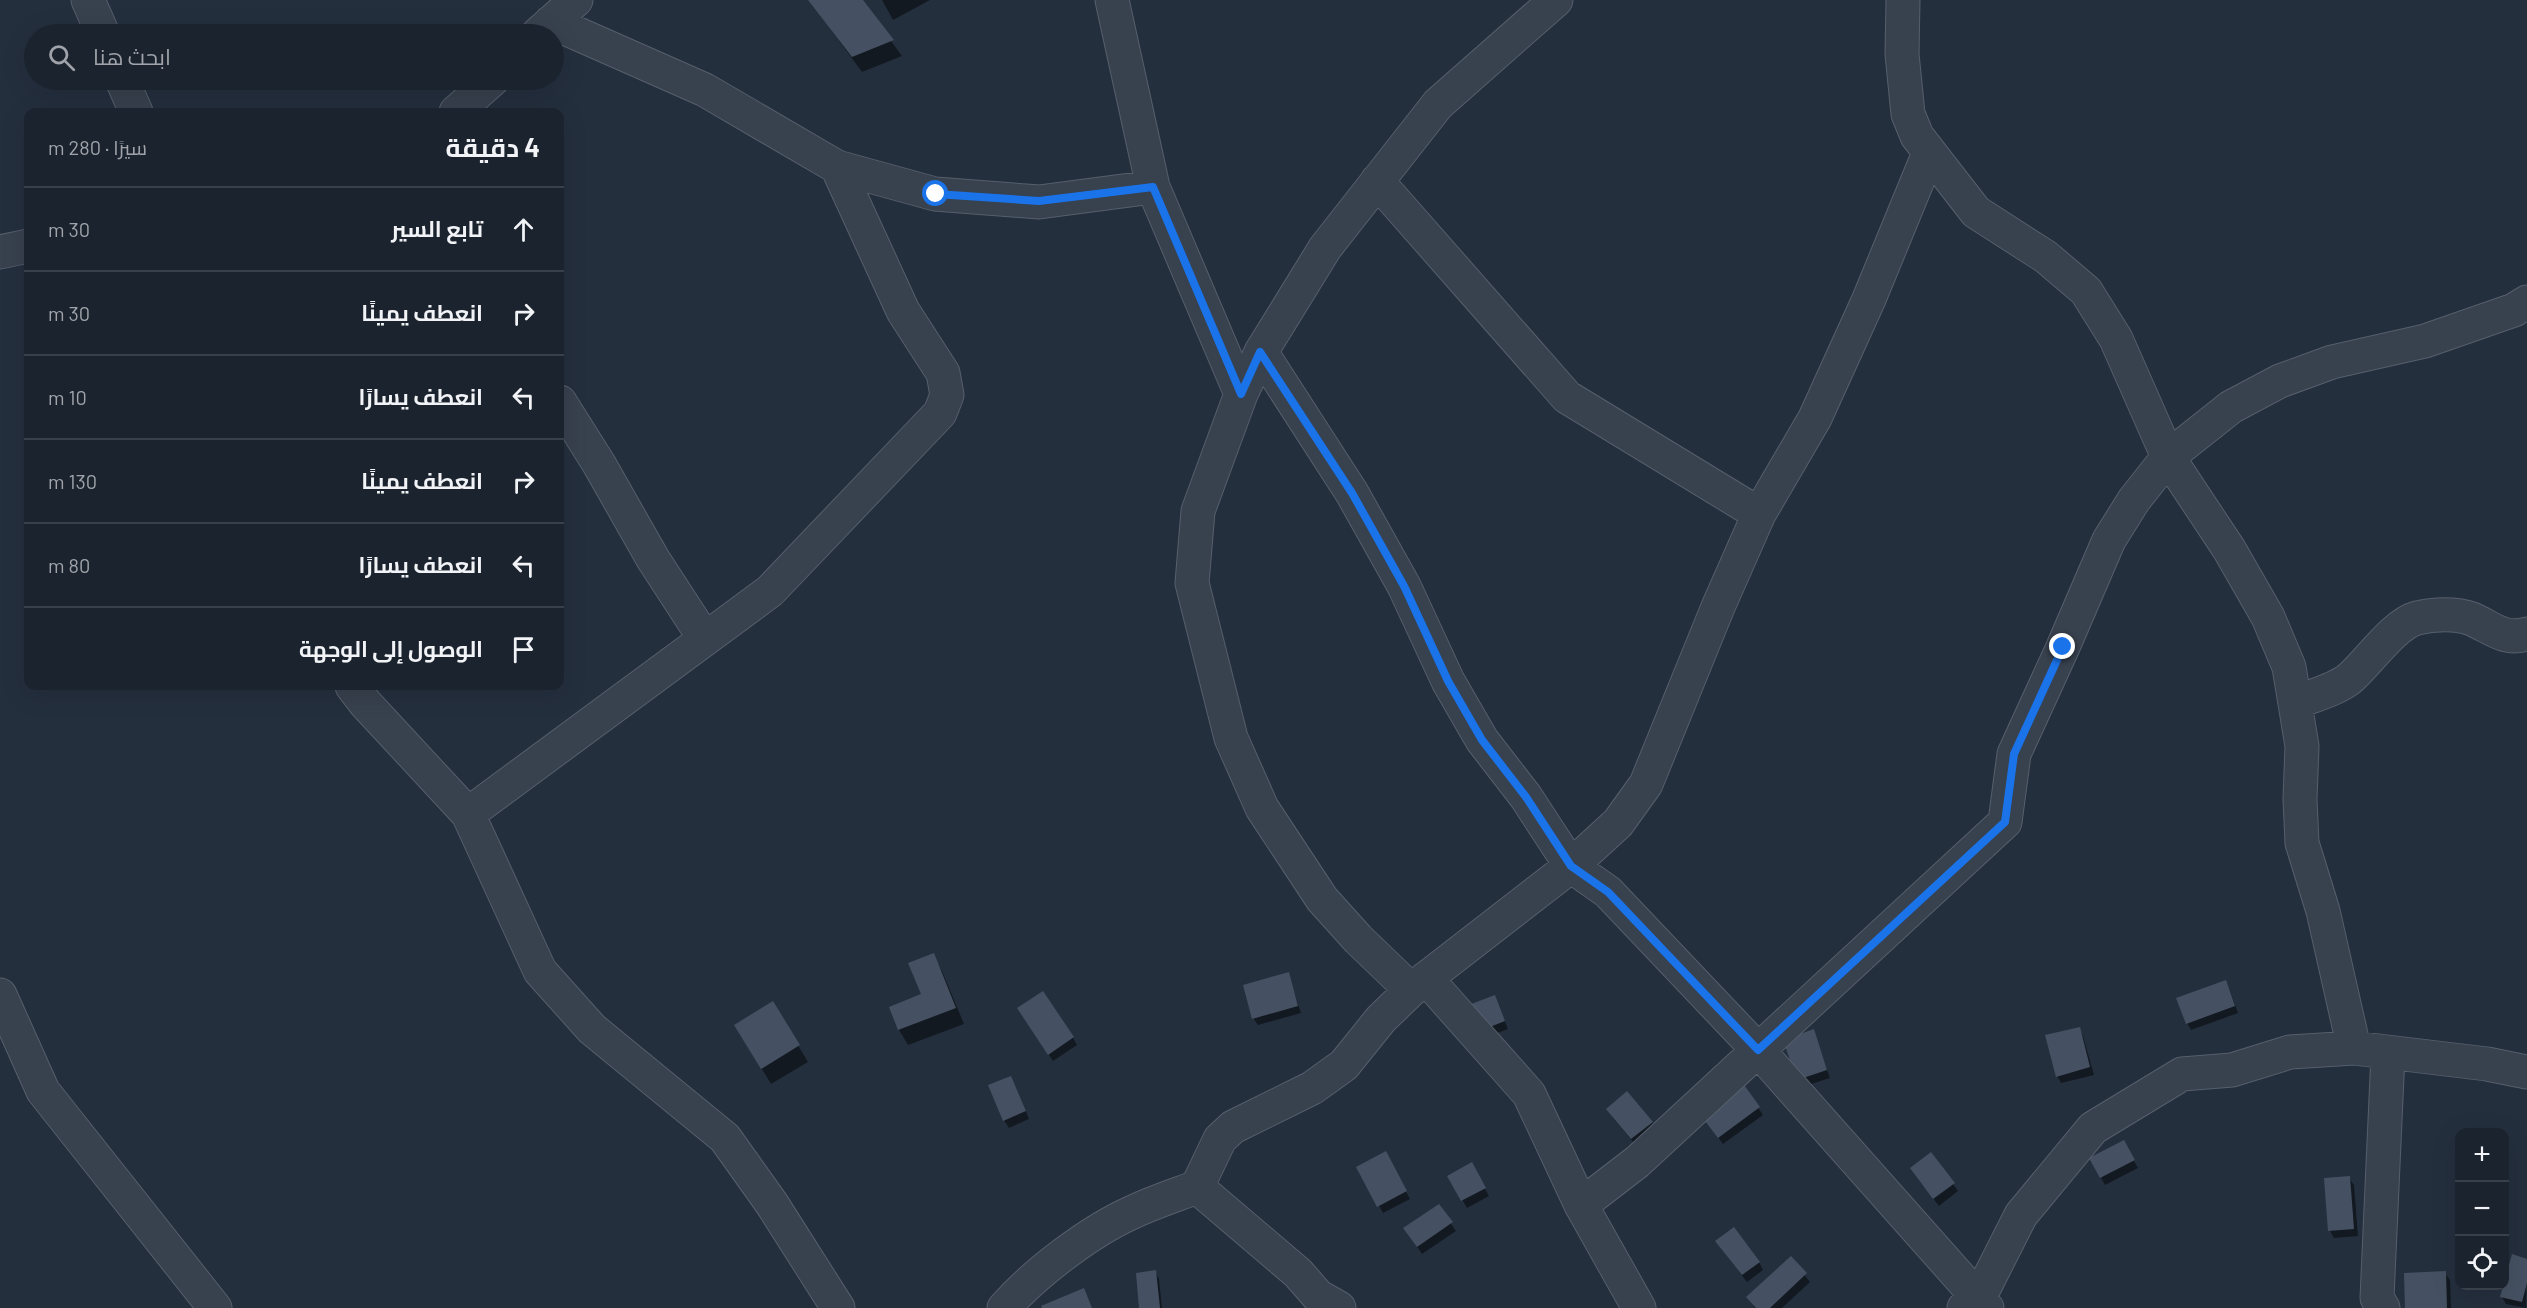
<!DOCTYPE html>
<html lang="ar">
<head>
<meta charset="utf-8">
<style>
  :root { --surface:#1b232e; --page:#282f3a; --text:#f1f3f6; --muted:#a0a4aa; --line:#39404a }
  body { margin:0; font-family:Barlow,Cairo,sans-serif; background:var(--page); color:var(--text); direction:rtl }
  .controls { position:absolute; right:18px; bottom:18px; display:grid; overflow:hidden; border-radius:12px; box-shadow:0 6px 24px #0002 }
  .controls button { width:54px; height:54px; display:grid; place-items:center; padding:0; border:0; border-bottom:2px solid var(--line); background:var(--surface); color:var(--text); font:30px sans-serif }
  .stop { position:absolute; width:18px; height:18px; margin:-14px; border:4px solid #1a73e8; border-radius:50%; background:#fff }
  .stop.end { background:#1a73e8; border-color:#fff; box-shadow:0 2px 6px #0008 }
  .list { margin:0; padding:0; list-style:none }
  h2 { display:flex; justify-content:space-between; align-items:center; height:78px; margin:0; padding:0 24px; font-size:26px }
  h2 small { font-size:20px; font-weight:400; color:var(--muted) }
  .list li { display:grid; grid-template-columns:39px 1fr auto; gap:18px; align-items:center; box-sizing:border-box; height:84px; padding:0 24px; border-top:2px solid var(--line) }
  .list b { display:block; font-size:22px; white-space:nowrap }
  .list em { font-size:20px; font-style:normal; color:var(--muted) }
  .icon { flex:none; width:33px; height:33px; fill:none; stroke:currentColor; stroke-width:2; stroke-linecap:round; stroke-linejoin:round }
  .map { position:relative; flex:none; width:2527px; height:1308px; overflow:hidden; direction:ltr }
  .search { position:absolute; background:var(--surface); box-shadow:0 6px 24px #0002; left:24px; top:24px; width:540px; height:66px; display:flex; align-items:center; gap:15px; box-sizing:border-box; padding:0 21px; border-radius:33px; color:var(--muted); font-size:22px }
  .panel { position:absolute; background:var(--surface); box-shadow:0 6px 24px #0002; left:24px; top:108px; width:540px; height:582px; border-radius:12px; direction:rtl }
  .map>svg:first-child { display:block }
</style>
</head>
<body>
<div class="map">
<svg width="2527" height="1308" viewBox="0 0 2527 1308">
  <rect width="100%" height="100%" fill="#242f3e"/>
  <path fill="#0007" d="M809,0H861L902,56L862,72Z
    M882,0H930L893,20Z
    M933,955L942,971L964,1024L908,1045L899,1030L922,995Z
    M1288,974L1301,1013L1258,1025L1253,1018Z
    M2229,989L2238,1013L2191,1030L2187,1023Z
    M773,1003L808,1062L771,1084L745,1041Z
    M1498,1005L1508,1029L1482,1039Z
    M1023,1016L1073,1038L1077,1045L1053,1061Z
    M2079,1028L2083,1036L2094,1075L2061,1083L2057,1076Z
    M1813,1031L1830,1078L1802,1087Z
    M1742,1084L1763,1115L1723,1144L1706,1121Z
    M1015,1085L1029,1119L1009,1128L1004,1120Z
    M1612,1116L1652,1122L1656,1130L1636,1146Z
    M2123,1142L2138,1168L2105,1185L2091,1159Z
    M1385,1153L1410,1199L1383,1213L1358,1167Z
    M1471,1164L1489,1196L1467,1208L1449,1177Z
    M1916,1176L1953,1184L1958,1191L1939,1206Z
    M2349,1178L2354,1185L2358,1236L2334,1238L2330,1231Z
    M1439,1206L1456,1231L1422,1254L1410,1236Z
    M1721,1248L1759,1262L1763,1270L1747,1282Z
    M1791,1258L1810,1282L1782,1308H1755L1748,1297Z
    M2527,1260L2526,1308L2506,1304L2502,1297Z
    M1155,1272L1159,1279L1162,1308H1141Z
    M2445,1273L2450,1280L2451,1308H2407Z"/>
  <path fill="#455162" d="M808,0H863L894,40L852,57Z
    M934,953L956,1008L898,1030L889,1007L921,994L908,963Z
    M1289,972L1298,1006L1252,1019L1243,985Z
    M2226,980L2235,1006L2186,1024L2176,998Z
    M1043,991L1074,1037L1048,1055L1017,1008Z
    M1495,995L1505,1021L1477,1032L1466,1006Z
    M773,1001L800,1045L761,1069L734,1025Z
    M2080,1027L2090,1067L2056,1077L2045,1035Z
    M1814,1029L1827,1070L1797,1080L1783,1040Z
    M1011,1076L1026,1111L1003,1121L988,1085Z
    M1742,1082L1760,1107L1718,1138L1699,1113Z
    M1627,1091L1653,1122L1631,1139L1606,1109Z
    M2124,1140L2135,1160L2100,1178L2089,1158Z
    M1386,1151L1407,1191L1377,1207L1356,1167Z
    M1931,1152L1955,1183L1933,1199L1910,1168Z
    M1472,1162L1486,1188L1461,1201L1447,1176Z
    M2350,1176L2354,1229L2328,1231L2324,1178Z
    M1439,1204L1453,1222L1417,1247L1403,1228Z
    M1734,1227L1760,1262L1742,1275L1715,1241Z
    M2512,1254L2527,1259V1283L2522,1302L2500,1297Z
    M1791,1256L1807,1273L1770,1308H1756L1746,1297Z
    M1156,1270L1160,1308H1139L1136,1273Z
    M2446,1271L2447,1308H2405L2404,1273Z
    M1084,1288L1092,1308H1042L1041,1306Z"/>
  <g fill="none" stroke-linecap="round" stroke-linejoin="round">
    <g stroke="#565f6c" stroke-width="35">
      <path id="minor" d="M88,0L103,34
        M1112,0L1153,187L1241,394
        M1903,0L1902,54L1908,114L1917,136L1976,212L2046,257L2086,291L2116,339L2168,457L2229,549L2268,617L2289,667L2302,746L2300,799L2302,843L2323,911L2354,1048
        M551,22L705,90L837,167L935,194L1039,202L1153,187
        M538,34L576,0
        M122,80L136,112
        M456,112L492,80
        M1377,181L1567,397L1759,514
        M0,252L28,246
        M1261,352L1352,493L1404,586L1448,681L1482,740L1526,797L1571,866L1608,892L1758,1050L1987,1308
        M560,402L599,464L653,559L705,639
        M352,686L365,703L468,814L540,971L592,1029L725,1138L772,1204L838,1308
        M2295,703C2311,696 2335,690 2349,679C2368,663 2394,624 2417,618C2433,614 2456,613 2472,619C2491,627 2504,641 2527,634
        M468,814L770,591L940,413L947,395L943,373L903,311L837,167
        M1426,978L1529,1094L1581,1205L1639,1308
        M1411,990L1358,939L1322,899L1262,808L1231,738L1192,583L1198,511L1241,394L1261,352L1325,248L1438,104L1556,0
        M0,995L43,1091L215,1308
        M1197,1187L1298,1273L1318,1296L1339,1308
        M1581,1205L1637,1162L2005,822L2014,754L2063,647L2109,540L2134,500L2168,457L2231,407L2280,381L2332,362L2425,341L2514,310L2527,302
        M1004,1308C1035,1273 1090,1231 1133,1212C1154,1202 1176,1195 1197,1187L1220,1139L1233,1127L1312,1088L1344,1065L1381,1019L1411,990L1571,866L1618,823L1646,784L1718,607L1759,514L1815,418L1869,299L1929,153
        M1964,1308L1979,1298L2021,1215L2093,1128L2182,1074L2232,1070L2290,1052L2354,1048L2487,1064L2527,1072
        M2383,1308L2377,1298L2388,1054"/>
    </g>
    <use href="#minor" stroke="#38414e" stroke-width="33"/>
  </g>
  <g fill="none" stroke-linecap="round" stroke-linejoin="round">
    <path stroke="#1a73e8" stroke-width="8" d="M936,194L1039,201L1153,187L1241,394L1260,352L1352,493L1404,586L1448,681L1482,740L1526,797L1571,866L1608,892L1758,1050L2005,822L2014,754L2063,647"/>
  </g>
</svg>
<div class="controls">
<button>+</button>
<button>−</button>
<button><svg class="icon" aria-label="locate" viewBox="0 0 24 24"><circle cx="12" cy="12" r="6"/><path d="M12 2v4M12 18v4M2 12h4M18 12h4"/></svg></button>
</div>
<div class="stop" style="left:936px;top:194px"></div>
<div class="stop end" style="left:2063px;top:647px"></div>
<div class="search"><svg class="icon" aria-label="search" viewBox="0 0 24 24"><circle cx="10" cy="10" r="6"/><path d="M15 15l6 6"/></svg>ابحث هنا</div>
<section class="panel">
<h2>4 دقيقة<small>سيرًا · 280 m</small></h2>
<ul class="list">
<li><svg class="icon" aria-label="ahead" viewBox="0 0 24 24"><path d="M12 20V5M6 11l6-6 6 6"/></svg><div><b>تابع السير</b></div><em>30 m</em></li>
<li><svg class="icon" aria-label="right" viewBox="0 0 24 24"><path d="M7 20v-9h11M14 6l5 5-5 5"/></svg><div><b>انعطف يمينًا</b></div><em>30 m</em></li>
<li><svg class="icon" aria-label="left" viewBox="0 0 24 24"><path d="M17 20v-9H6M10 6l-5 5 5 5"/></svg><div><b>انعطف يسارًا</b></div><em>10 m</em></li>
<li><svg class="icon" aria-label="right" viewBox="0 0 24 24"><path d="M7 20v-9h11M14 6l5 5-5 5"/></svg><div><b>انعطف يمينًا</b></div><em>130 m</em></li>
<li><svg class="icon" aria-label="left" viewBox="0 0 24 24"><path d="M17 20v-9H6M10 6l-5 5 5 5"/></svg><div><b>انعطف يسارًا</b></div><em>80 m</em></li>
<li><svg class="icon" aria-label="arrive" viewBox="0 0 24 24"><path d="M6 21V4h12l-3 4 3 4H6"/></svg><div><b>الوصول إلى الوجهة</b></div></li>
</ul>
</section>
</div>
</body>
</html>
